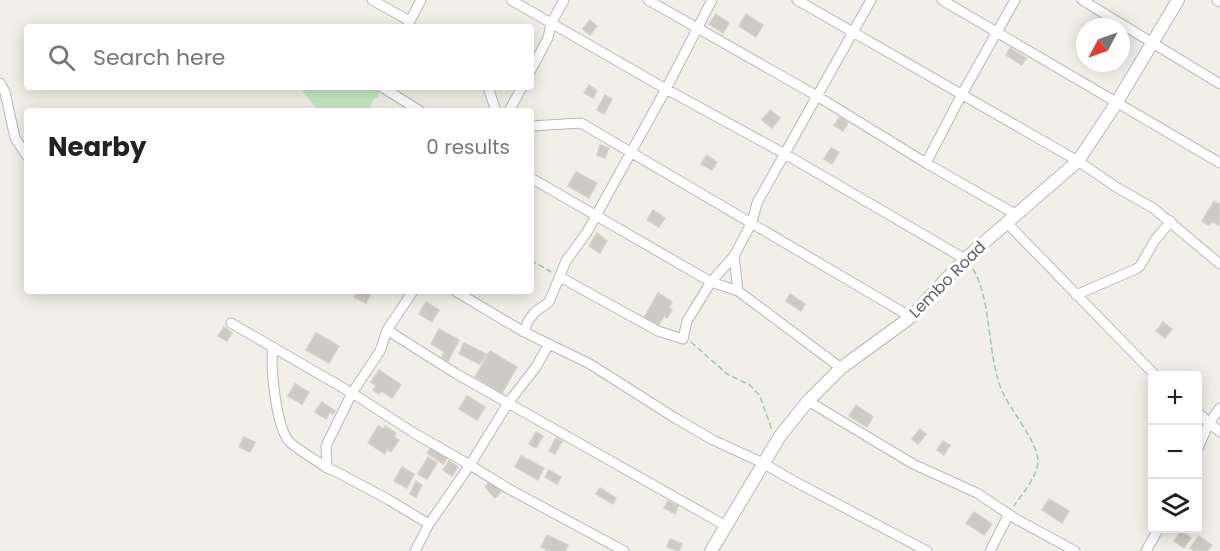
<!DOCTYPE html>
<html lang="en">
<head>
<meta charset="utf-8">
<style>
  :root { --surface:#fff; --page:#f2f2f2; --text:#222; --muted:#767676; --line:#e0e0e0 }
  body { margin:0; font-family:Poppins,sans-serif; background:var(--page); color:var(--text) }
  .controls { position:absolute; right:18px; bottom:18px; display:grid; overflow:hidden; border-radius:6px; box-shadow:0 3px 15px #0003 }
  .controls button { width:54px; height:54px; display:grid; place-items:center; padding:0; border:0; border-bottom:2px solid var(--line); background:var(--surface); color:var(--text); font:30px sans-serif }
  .compass { position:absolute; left:1076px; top:18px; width:54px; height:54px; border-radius:50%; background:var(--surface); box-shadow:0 3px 15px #0003; rotate:229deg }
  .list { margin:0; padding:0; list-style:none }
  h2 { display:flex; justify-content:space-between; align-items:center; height:78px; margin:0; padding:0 24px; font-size:26px }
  h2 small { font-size:20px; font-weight:400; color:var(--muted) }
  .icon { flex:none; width:33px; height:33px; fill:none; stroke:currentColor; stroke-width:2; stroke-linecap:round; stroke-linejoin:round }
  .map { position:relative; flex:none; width:1220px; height:551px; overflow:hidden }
  .search { position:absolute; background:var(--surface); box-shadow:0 3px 15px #0003; left:24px; top:24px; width:510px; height:66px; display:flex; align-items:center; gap:15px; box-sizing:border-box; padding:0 21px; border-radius:6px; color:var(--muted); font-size:22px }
  .panel { position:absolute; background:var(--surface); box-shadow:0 3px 15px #0003; left:24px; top:108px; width:510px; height:186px; border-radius:6px }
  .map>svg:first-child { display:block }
</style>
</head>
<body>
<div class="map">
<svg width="1220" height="551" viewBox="0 0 1220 551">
  <rect width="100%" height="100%" fill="#f1efe8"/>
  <path fill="#c5e8c5" d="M299,87H375L379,92L378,98L374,99L370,106L372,111H319Z"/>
  <path fill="#cccac5" stroke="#d6d1c6" stroke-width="1.5" d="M716,14L729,23L723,33L709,24Z
    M746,14L763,25L756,37L739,26Z
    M590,20L597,26L590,35L583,29Z
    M1010,48L1026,58L1022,65L1006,55Z
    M589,85L597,91L593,98L584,93Z
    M605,95L612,99L604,114L597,110Z
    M770,110L780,118L772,128L762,120Z
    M840,117L848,123L843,131L834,125Z
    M600,145L609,148L605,158L597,155Z
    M831,148L839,152L832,164L824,159Z
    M707,155L717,162L712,170L701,164Z
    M576,172L597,183L589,198L568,186Z
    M1214,201L1220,205V226L1212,221L1209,225L1202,221Z
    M653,210L665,218L659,227L647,220Z
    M597,233L607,241L600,253L589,246Z
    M357,291H372L366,303L354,297Z
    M658,293L672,302L669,307L672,310L667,318L664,316L658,326L644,318Z
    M790,294L805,304L801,311L786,301Z
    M426,302L439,310L432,322L419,314Z
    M1163,322L1172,329L1165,338L1156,331Z
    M224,327L232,333L227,341L218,336Z
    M439,329L459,340L448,361L442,357L445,352L431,344Z
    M316,333L339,346L329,363L306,350Z
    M464,343L486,354L480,364L459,354Z
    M490,351L517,367L502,393L475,377Z
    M379,370L401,385L392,398L381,391L379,394L373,390L376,386L371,382Z
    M295,384L309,392L302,404L288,396Z
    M467,396L485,407L477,420L459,409Z
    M322,402L335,411L333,414L330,412L326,419L315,412Z
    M856,405L873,417L867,427L849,416Z
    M378,426L384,429L385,426L396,433L394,437L399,440L391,452L387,449L385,454L368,443Z
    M920,429L926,434L918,444L912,439Z
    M536,432L543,436L536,448L529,444Z
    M244,437L255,442L250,452L239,447Z
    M556,438L562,441L555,454L549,451Z
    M943,441L950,445L944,455L937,450Z
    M431,447L447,458L443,464L427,453Z
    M521,456L544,468L538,480L515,467Z
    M428,457L437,463L427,479L418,474Z
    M449,461L458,467L452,476L443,470Z
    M402,467L414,474L407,488L394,481Z
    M549,470L561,477L557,484L545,477Z
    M416,481L422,485L416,497L410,494Z
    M490,481L501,492L495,498L485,487Z
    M600,488L616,498L613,504L596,494Z
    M1049,499L1069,511L1062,523L1042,510Z
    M668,501L678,506L675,514L664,508Z
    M974,512L992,524L984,535L966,523Z
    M1181,531L1191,538L1184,548L1174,541Z
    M547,535L568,545L565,551H548L541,547Z
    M1199,536L1212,545L1207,551H1195L1190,548Z
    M670,539L682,544L679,551L667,547Z"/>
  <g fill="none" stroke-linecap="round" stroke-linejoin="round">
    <g stroke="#b5b8bc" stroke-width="11">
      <path id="minor" d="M372,0L410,21
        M511,0L666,89L785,154L965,259
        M648,0L817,96L926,163L1015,214
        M797,0L1078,161L1116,187L1153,208L1220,264
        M942,0L1220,163
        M1082,0L1220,84
        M1217,0L1220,2
        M407,27L421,0
        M531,70L548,38L551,24L564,0
        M0,83L5,92L15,138L27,156
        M382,87L420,111
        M488,87L496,111
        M509,111L522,87
        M531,126L581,123L911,317
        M926,163L962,94L1015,0
        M531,178L711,282L738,291L841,368
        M1006,222L1156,376
        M734,256L738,291
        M560,277L658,331L683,339L687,321L711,282L734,256L752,222L757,203L871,0
        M413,291L387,330L380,351L352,393L326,446L327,468L337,472L389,500L429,524
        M455,291L524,332L590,364L675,418L713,440L763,463L792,480L927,551
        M1076,295L1136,269L1140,266L1155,240L1171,221
        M231,323L352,393L414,433L470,465L509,489L624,551
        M387,330L455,373L508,403L470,465L429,524L415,551
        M524,332L528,321L535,312L549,302L566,261L587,232L666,89L712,0
        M549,344L536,367L508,403L726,526
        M273,347C270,367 276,424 288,440C293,447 319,462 327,468
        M808,401L913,464L977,493L1016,519L1075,551
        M1198,413L1220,432
        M1198,448L1209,423L1220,408
        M990,551L1009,514
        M1146,551L1159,528"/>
    </g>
    <g stroke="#b5b8bc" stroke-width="14">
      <path id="tertiary" d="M711,551L780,436L808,401L841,368L911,317L965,259L1078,161L1117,102L1178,0"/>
    </g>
    <path stroke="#9cc7a9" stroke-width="1.5" stroke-dasharray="6 3" stroke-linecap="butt" d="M531,260L551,272
      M973,269C992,300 987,356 1002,391C1010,409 1038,443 1038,461C1038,476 1022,494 1014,506
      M691,342L727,374L750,385L760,396L772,430"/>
    <use href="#minor" stroke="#fff" stroke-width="9"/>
    <use href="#tertiary" stroke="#fff" stroke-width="12"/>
  </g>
  <g text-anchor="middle" stroke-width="6" stroke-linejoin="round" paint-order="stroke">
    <g font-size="16" fill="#5f6368" stroke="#fff">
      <text transform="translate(947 279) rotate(-45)" y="6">Lembo Road</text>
    </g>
  </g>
</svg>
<div class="controls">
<button>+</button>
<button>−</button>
<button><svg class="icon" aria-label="layers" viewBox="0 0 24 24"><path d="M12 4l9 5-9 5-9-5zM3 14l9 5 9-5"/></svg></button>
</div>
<svg class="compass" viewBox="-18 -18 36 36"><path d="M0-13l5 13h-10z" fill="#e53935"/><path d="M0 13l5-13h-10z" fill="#767676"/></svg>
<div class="search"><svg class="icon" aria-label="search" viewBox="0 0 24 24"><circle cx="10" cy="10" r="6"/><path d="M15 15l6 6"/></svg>Search here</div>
<section class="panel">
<h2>Nearby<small>0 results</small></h2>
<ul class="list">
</ul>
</section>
</div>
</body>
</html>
